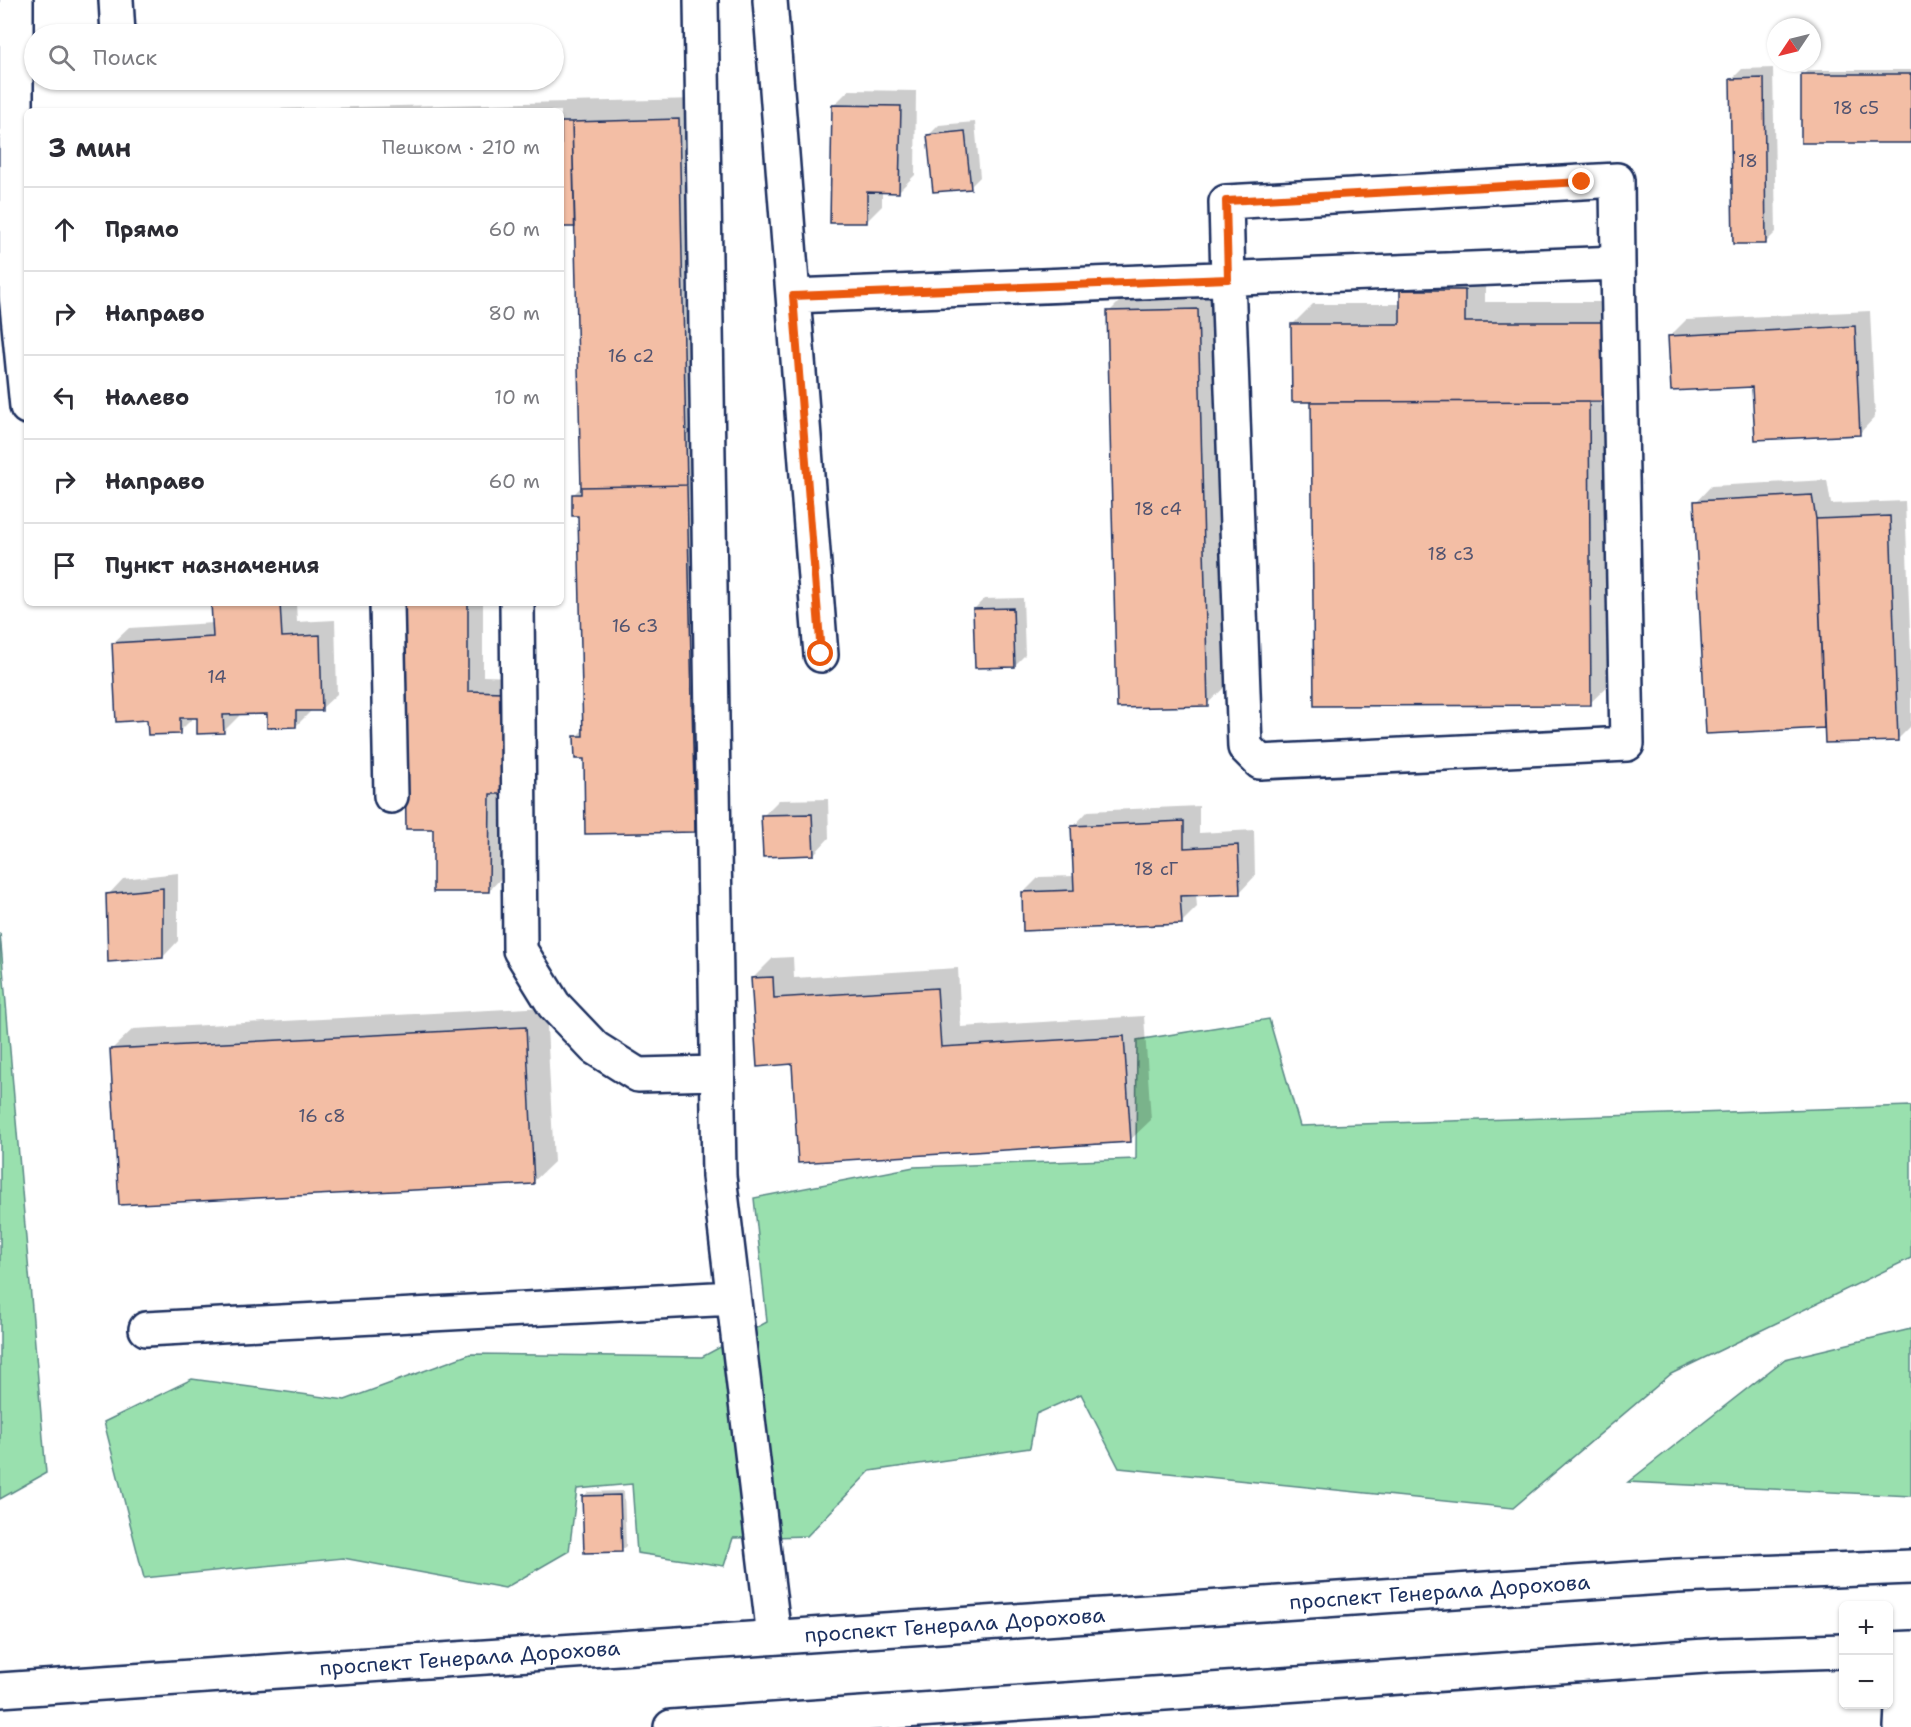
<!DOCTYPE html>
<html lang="ru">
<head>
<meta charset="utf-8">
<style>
  :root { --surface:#fff; --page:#f2f2f3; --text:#2b2b33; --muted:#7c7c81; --line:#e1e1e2 }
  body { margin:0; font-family:"Shantell Sans",sans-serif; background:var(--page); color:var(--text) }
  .controls { position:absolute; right:18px; bottom:18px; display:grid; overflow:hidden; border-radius:9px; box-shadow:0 2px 4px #0004 }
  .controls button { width:54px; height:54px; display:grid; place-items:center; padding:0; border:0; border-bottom:2px solid var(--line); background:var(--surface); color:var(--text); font:30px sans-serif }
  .compass { position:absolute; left:1767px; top:18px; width:54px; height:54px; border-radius:50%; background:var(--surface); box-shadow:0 2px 4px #0004; rotate:235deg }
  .stop { position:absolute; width:18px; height:18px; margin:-14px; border:4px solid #ea580c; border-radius:50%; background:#fff }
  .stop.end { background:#ea580c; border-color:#fff; box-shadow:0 2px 6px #0008 }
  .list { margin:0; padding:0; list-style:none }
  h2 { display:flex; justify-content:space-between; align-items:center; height:78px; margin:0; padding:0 24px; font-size:26px }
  h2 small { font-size:20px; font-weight:400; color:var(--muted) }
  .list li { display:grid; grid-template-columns:39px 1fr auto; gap:18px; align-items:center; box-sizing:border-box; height:84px; padding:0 24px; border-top:2px solid var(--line) }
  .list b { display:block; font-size:22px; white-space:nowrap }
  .list em { font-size:20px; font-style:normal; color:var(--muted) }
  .icon { flex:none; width:33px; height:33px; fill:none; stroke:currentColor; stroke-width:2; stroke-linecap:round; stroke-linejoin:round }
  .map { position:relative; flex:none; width:1911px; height:1727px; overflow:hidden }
  .search { position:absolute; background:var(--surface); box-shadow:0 2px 4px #0004; left:24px; top:24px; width:540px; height:66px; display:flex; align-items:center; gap:15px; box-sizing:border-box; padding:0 21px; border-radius:33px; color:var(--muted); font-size:22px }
  .panel { position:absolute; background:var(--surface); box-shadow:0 2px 4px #0004; left:24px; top:108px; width:540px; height:498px; border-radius:9px }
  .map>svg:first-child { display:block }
</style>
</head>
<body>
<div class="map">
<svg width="1911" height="1727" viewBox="0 0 1911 1727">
  <rect width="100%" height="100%" fill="#fff"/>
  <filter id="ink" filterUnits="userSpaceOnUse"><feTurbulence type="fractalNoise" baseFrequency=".0167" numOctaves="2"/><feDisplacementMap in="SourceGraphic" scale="12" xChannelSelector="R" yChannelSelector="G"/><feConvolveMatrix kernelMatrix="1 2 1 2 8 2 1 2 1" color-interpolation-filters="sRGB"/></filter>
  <g filter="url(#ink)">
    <path fill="#99e0ae" stroke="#5a8886" stroke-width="1.5" d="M0,933L46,1473L0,1499Z
      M1269,1019L1300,1126L1911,1106V1258L1671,1374L1513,1508L1119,1468L1081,1394L1036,1414L1030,1448L870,1471L807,1536L733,1538L724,1566L637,1553L632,1484L577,1489L569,1551L505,1588L343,1558L144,1578L104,1422L192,1379L345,1400L470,1354L702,1357L767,1322L754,1198L914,1167L1136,1159L1137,1040Z
      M1911,1329V1496L1628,1482L1785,1359Z"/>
    <path fill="#0003" d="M1773,68L1776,232L1766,242L1732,79L1742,69Z
      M1808,70H1911V141L1803,75Z
      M849,90L916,91L915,175L899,191H882V206L866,222L833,106Z
      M699,99L715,810L694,830L576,737L584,729L579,515L574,494L583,485L577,225H561V111H184Z
      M975,122L980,177L970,187L929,135L939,125Z
      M1422,270H1485V302H1627L1611,683L1590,703L1315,705L1313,401L1292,325L1313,304H1402V291Z
      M1218,289L1228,684L1207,704L1109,312L1130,291Z
      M1870,311L1875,417L1860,433L1754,385L1670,336L1686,320Z
      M1827,480L1831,504L1905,501L1911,655V726L1898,739L1825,726L1708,732L1696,502L1711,486Z
      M1023,598L1025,655L1014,666L974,609L984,599Z
      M213,603H296L297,622L335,620L337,694L321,709L312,710L296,726L268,713H239V716L223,732L198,716H195L179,732L113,643L129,628L214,623Z
      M404,603H483V676L518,677L504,875L489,891L435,827Z
      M828,799L829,838L814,854L763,816L779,800Z
      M1199,806V833L1254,830L1255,876L1240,892L1196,894L1197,907L1181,923L1023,893L1039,877L1075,876L1073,827L1088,811Z
      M178,873V941L163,957L108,895L123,879Z
      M793,957L794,978L958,968L961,1027L1144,1016L1151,1120L1130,1140L793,1063L752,979L773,958Z
      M546,1007L554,1162L533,1182L112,1049L133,1029Z
      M624,1491L626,1546L621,1550L583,1497L588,1492Z"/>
    <path fill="#f3bea5" stroke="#1b2f5e" stroke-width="1.5" d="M1801,74H1911V143H1801Z
      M1764,78L1766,244H1733L1730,79Z
      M832,105L901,106L899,193L867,192V223H830Z
      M679,119L687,485L581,487L572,122Z
      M561,122H572L575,227H561Z
      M965,131L971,189L933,192L927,135Z
      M1400,290H1465V322H1607V401L1292,402L1291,324H1400Z
      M1198,309L1208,706L1117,708L1107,311Z
      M1855,326L1860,435L1755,440L1752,387L1671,391L1668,336Z
      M1589,401L1591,705L1314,706L1311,402Z
      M687,485L695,832L585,834L584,759H575L574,736H583L578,516H572V494H581V487Z
      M1812,495L1816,519L1824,728L1706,734L1694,501Z
      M1890,516L1898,741L1825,743L1816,519Z
      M211,603H280L282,637L320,635L322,711H296V727L267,728V714L223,715L224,733L197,734V718H180V734L148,735L147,720L116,722L112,643L213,637Z
      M403,603H468V691L503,692L502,794H490L489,892H433V829H406Z
      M1013,608L1015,667L975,668L973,609Z
      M812,814L814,855L763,857L761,815Z
      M1184,821V848L1238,845L1240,894L1180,896L1182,924L1023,931L1022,892L1074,890L1071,826Z
      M163,888V958L108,962L106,894Z
      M773,977L774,998L937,988L941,1047L1124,1036L1131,1142L798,1163L792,1064L757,1067L751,978Z
      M526,1027L534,1184L119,1205L110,1049Z
      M620,1495L622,1552L584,1553L582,1496Z"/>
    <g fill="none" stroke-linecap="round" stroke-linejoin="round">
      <g stroke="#1b2f5e" stroke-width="38">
        <path id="minor" d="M16,0V295H27
          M116,0L118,34
          M701,0L719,1176L774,1637
          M770,0L821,655
          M16,295L27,407
          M793,296C1068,285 1343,274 1618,263L1627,744L1260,762L1245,747L1228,279L1226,202L1617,180L1618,263
          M387,603L391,796
          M517,603L520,950L554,1005L595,1048L638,1075L717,1073
          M146,1329L733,1298
          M1901,1727L1905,1649"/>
      </g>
      <g stroke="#1b2f5e" stroke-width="38">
        <g id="major">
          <path d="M1888,1649L1911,1648"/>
          <path id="s1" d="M0,1690L1677,1576L1911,1567"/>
          <path d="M671,1727L1720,1655L1844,1651"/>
        </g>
      </g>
      <use href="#minor" stroke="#fff" stroke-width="33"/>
      <use href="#major" stroke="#fff" stroke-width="33"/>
    </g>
  </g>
  <g fill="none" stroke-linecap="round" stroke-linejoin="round" filter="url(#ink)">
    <path stroke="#ea580c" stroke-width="8" d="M821,654L793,296L1228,279L1226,201L1582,182"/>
  </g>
  <g text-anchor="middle" stroke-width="6" stroke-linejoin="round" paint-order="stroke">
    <g font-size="18" fill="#515370">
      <text x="1856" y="114">18 с5</text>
      <text x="1748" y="167">18</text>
      <text x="631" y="362">16 с2</text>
      <text x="1158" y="515">18 с4</text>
      <text x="1451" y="560">18 с3</text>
      <text x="635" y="632">16 с3</text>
      <text x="217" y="683">14</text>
      <text x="1156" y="875">18 сГ</text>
      <text x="322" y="1122">16 с8</text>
    </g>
    <g font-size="21" fill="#1b2f5e" stroke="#fff">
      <text dy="7" stroke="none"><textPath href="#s1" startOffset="1443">проспект Генерала Дорохова</textPath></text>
      <text dy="7" stroke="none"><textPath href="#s1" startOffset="957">проспект Генерала Дорохова</textPath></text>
      <text dy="7" stroke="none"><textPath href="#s1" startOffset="471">проспект Генерала Дорохова</textPath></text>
    </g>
  </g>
</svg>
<div class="controls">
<button>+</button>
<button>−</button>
</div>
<svg class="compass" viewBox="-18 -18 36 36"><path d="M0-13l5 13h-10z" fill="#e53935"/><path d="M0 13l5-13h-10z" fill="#7c7c81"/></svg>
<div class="stop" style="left:821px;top:654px"></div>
<div class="stop end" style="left:1582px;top:182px"></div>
<div class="search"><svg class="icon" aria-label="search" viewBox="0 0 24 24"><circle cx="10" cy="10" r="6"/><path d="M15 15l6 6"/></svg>Поиск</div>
<section class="panel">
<h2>3 мин<small>Пешком · 210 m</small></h2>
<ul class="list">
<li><svg class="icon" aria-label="ahead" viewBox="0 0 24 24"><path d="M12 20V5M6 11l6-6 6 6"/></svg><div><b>Прямо</b></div><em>60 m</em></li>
<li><svg class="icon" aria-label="right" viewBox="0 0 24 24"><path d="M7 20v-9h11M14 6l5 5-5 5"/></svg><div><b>Направо</b></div><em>80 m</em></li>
<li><svg class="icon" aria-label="left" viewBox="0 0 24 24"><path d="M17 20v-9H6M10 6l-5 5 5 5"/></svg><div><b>Налево</b></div><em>10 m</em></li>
<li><svg class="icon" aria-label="right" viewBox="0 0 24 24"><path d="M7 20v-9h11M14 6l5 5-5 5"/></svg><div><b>Направо</b></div><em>60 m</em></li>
<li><svg class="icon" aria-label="arrive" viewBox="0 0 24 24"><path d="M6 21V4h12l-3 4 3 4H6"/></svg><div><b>Пункт назначения</b></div></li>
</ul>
</section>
</div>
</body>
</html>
